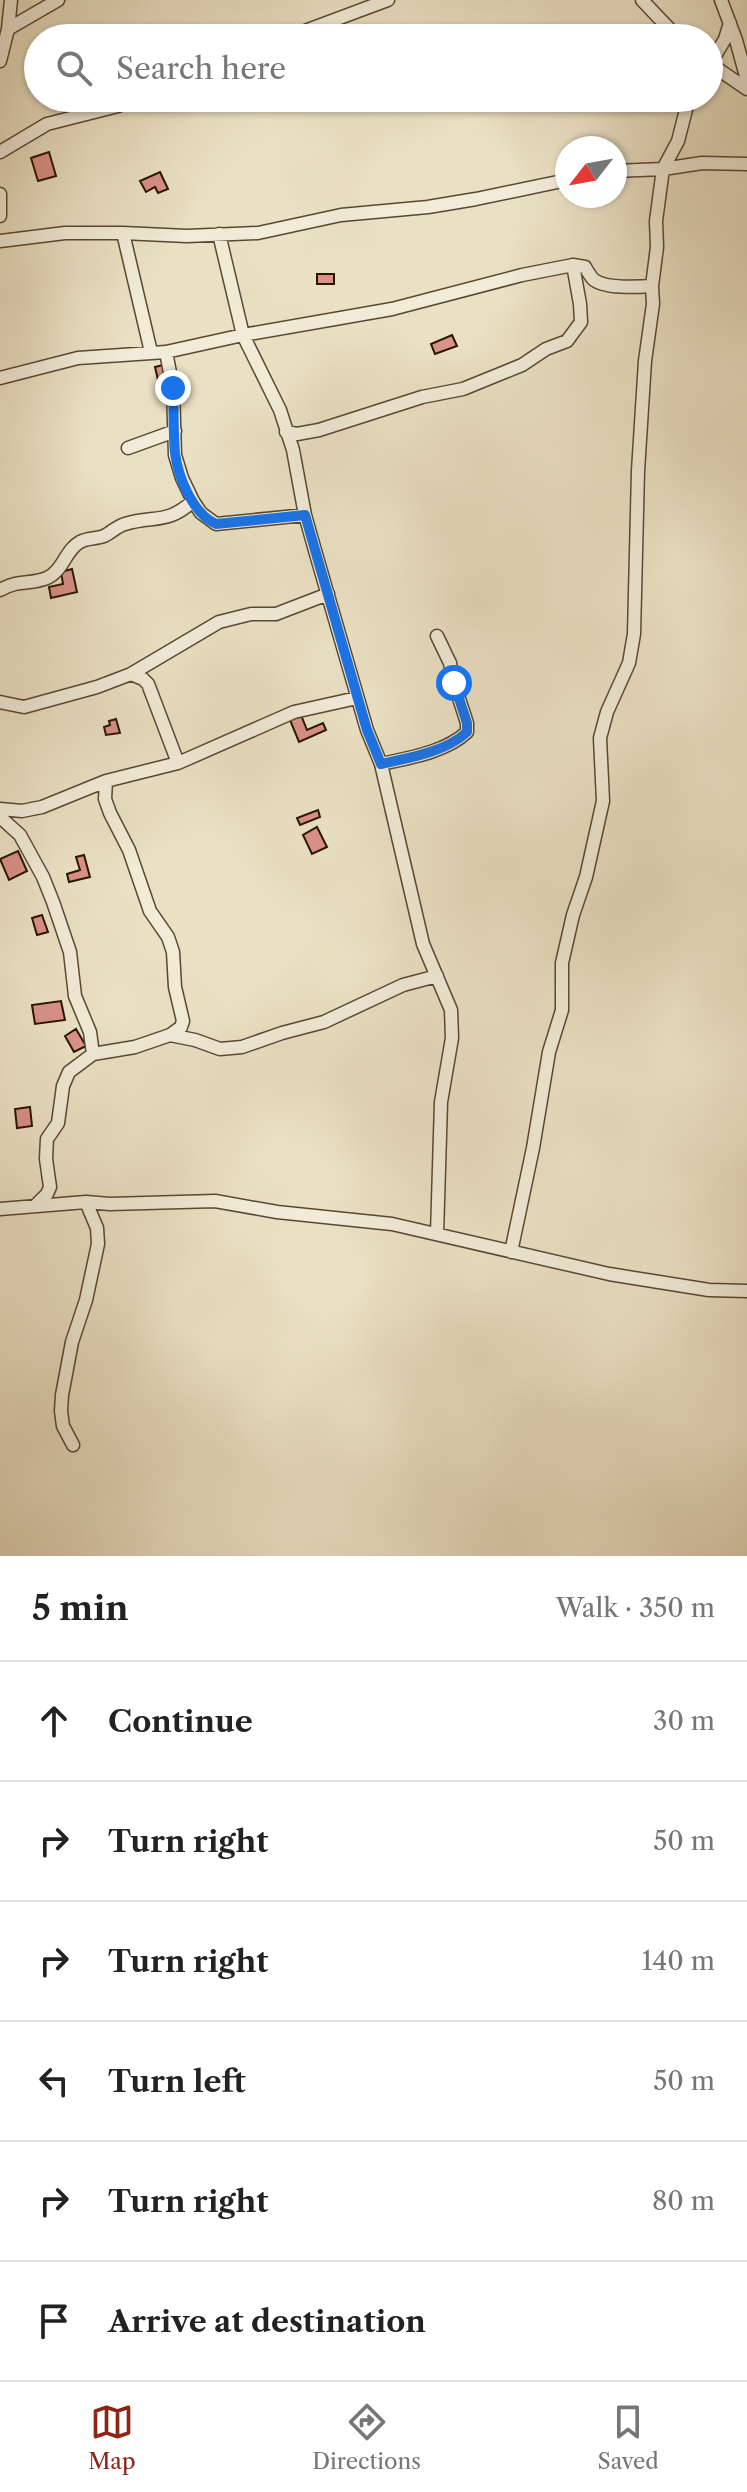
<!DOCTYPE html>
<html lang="en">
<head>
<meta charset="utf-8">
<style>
  :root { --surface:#fff; --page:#f2f2f2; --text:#222; --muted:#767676; --line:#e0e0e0; --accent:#8f2418 }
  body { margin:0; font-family:"Libre Caslon Text",serif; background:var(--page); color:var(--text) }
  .compass { position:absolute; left:555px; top:136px; width:72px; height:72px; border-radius:50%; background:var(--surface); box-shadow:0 2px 6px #0004; rotate:239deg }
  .stop { position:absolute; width:24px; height:24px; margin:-18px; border:6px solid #1a73e8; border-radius:50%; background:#fff }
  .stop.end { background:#1a73e8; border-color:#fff; box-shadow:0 2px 8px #0008 }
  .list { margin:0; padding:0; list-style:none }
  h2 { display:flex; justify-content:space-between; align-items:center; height:104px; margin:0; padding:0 32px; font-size:34px }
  h2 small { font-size:26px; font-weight:400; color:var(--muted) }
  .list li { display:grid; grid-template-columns:52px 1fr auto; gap:24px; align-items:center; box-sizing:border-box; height:120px; padding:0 32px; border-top:2px solid var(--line) }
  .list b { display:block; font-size:30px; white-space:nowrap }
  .list em { font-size:26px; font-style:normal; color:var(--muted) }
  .icon { flex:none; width:44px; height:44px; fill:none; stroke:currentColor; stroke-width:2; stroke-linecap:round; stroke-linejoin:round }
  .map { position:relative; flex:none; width:747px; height:1556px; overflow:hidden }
  .search { position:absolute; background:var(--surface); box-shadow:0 2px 6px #0004; left:24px; right:24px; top:24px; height:88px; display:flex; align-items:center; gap:20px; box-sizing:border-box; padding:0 28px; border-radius:44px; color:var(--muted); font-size:30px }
  .sheet { height:824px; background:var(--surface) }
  nav { display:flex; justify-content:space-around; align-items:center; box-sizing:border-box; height:112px; border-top:2px solid var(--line); background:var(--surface); font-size:22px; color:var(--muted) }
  nav a { display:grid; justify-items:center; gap:4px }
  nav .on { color:var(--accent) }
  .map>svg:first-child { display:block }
</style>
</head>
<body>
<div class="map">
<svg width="747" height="1556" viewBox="0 0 747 1556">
  <rect width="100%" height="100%" fill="#eae0c3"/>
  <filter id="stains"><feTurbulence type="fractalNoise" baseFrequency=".0025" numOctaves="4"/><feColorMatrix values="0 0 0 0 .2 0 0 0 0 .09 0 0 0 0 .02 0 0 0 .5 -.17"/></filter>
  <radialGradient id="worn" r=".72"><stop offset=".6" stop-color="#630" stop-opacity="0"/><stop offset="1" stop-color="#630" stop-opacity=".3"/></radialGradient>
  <path fill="#da9187" stroke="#281500" stroke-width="2" d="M49,152L56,176L38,181L31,158Z
    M160,172L168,189L158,193L155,187L146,192L140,181Z
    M317,274H334V284H317Z
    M452,335L457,346L435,354L431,344Z
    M171,363L178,388L161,393L155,367Z
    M72,569L77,592L51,598L49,587L63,584L61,572Z
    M301,715L307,730L323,723L326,730L299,742L290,720Z
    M116,719L120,733L106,735L104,727L110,725L109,721Z
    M318,810L320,817L300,825L297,818Z
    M317,827L327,847L312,854L303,835Z
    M18,851L27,871L9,880L0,859Z
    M84,855L90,877L69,882L67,874L80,870L76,857Z
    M42,915L48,932L37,935L32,918Z
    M61,1001L65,1020L35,1024L32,1005Z
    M76,1029L86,1046L74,1052L65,1036Z
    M30,1107L32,1126L17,1128L15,1109Z"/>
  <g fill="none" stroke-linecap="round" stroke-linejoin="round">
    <g stroke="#584831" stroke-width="15">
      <path id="street" d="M642,0L678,38
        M721,0L736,40L747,80
        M8,29L58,0
        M286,38L388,0
        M0,61L8,29L11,0
        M709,63L747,89
        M709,66L725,39L730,23
        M0,152L47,124L118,106L137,98
        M615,171L663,169L702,163L747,164
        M0,194V216
        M123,233L151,352
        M219,234L243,335L280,410L293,450L305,515L316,554L367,730L381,764L423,944L451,1010L452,1038L441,1102L437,1234
        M0,241L65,233H123L187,236L258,233L341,215L428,207L476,199L567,180
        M166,352L173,388L175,455L182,478L193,501L201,513L216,524L305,515
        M0,378L78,358L166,352L243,335L392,309L522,275L573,265L585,267C586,269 591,277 593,279C604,289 637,287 652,286
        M286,432L297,434L319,430L422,397L463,389L522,365L546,349L567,341L581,322L580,304L573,265
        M128,448L175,431
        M0,590C19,579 30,585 47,578C63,571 66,549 80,542C87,538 96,539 104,536C111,533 117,526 125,524C154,515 167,525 193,501
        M131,674L219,622L251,614H276L328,594
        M0,702L24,707L97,687L131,674L143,679L148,684L178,763
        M381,764C409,758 446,752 467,732V723L454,683L450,663L437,636
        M106,781L105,799L110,813L129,850L150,911L168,937L173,952L175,987L183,1021L181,1027L170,1035
        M0,809L22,811L42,807L106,781L178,763L294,712L357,698
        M0,817L20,835L43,877L53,902L70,952L75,996L90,1032L93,1054
        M35,1206L47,1194L50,1187L46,1159L47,1139L58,1123L63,1086L69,1072L93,1054L135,1047L170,1035L195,1040L220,1049L242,1047L282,1033L324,1022L403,985L437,976
        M0,1209L86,1202L110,1204L215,1201L277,1212L392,1224L609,1274L709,1290L747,1291
        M511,1252L533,1148L549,1052L562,1010V963L573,915L586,877L603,801L600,738L607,712L629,663L634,634L638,471L645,361L653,304L652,286L657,247L656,221L663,169L678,141L689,98
        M73,1445L63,1426L61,1411L62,1395L72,1342L86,1300L98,1244L97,1228L86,1202"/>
    </g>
    <use href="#street" stroke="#f1ebd8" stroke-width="12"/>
  </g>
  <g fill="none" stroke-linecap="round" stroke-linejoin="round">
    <path stroke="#1a73e8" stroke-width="10" d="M173,388C174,409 173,432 175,453C178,477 193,514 216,524L305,515L367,730L381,764C408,758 446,752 467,732V723L454,683"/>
  </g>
  <rect width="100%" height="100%" filter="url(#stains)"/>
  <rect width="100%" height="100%" fill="url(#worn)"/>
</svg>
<svg class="compass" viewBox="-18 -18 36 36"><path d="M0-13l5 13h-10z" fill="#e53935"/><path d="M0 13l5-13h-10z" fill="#767676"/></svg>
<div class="stop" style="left:454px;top:683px"></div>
<div class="stop end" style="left:173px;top:388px"></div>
<div class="search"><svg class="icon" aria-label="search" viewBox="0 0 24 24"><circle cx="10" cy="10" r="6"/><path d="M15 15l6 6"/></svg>Search here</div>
</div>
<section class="sheet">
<h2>5 min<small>Walk · 350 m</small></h2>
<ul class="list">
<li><svg class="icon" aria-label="ahead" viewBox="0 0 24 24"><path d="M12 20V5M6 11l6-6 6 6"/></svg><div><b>Continue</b></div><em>30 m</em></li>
<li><svg class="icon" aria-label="right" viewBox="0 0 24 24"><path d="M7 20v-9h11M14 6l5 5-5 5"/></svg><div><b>Turn right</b></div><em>50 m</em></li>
<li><svg class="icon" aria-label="right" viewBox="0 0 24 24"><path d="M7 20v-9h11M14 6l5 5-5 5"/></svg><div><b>Turn right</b></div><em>140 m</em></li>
<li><svg class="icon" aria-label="left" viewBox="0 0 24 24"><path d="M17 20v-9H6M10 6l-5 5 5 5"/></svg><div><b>Turn left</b></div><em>50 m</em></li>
<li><svg class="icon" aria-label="right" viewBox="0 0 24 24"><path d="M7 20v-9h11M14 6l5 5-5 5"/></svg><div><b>Turn right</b></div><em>80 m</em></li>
<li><svg class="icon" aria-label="arrive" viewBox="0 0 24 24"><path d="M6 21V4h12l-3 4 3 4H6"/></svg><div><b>Arrive at destination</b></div></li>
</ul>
</section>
<nav>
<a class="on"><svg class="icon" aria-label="map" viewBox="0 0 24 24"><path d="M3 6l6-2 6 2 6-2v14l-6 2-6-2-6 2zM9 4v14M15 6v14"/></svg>Map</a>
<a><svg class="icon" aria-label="directions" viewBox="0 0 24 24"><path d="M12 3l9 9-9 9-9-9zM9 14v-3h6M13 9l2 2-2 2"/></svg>Directions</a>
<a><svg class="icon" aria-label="saved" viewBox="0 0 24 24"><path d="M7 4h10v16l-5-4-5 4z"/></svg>Saved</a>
</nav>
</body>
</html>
